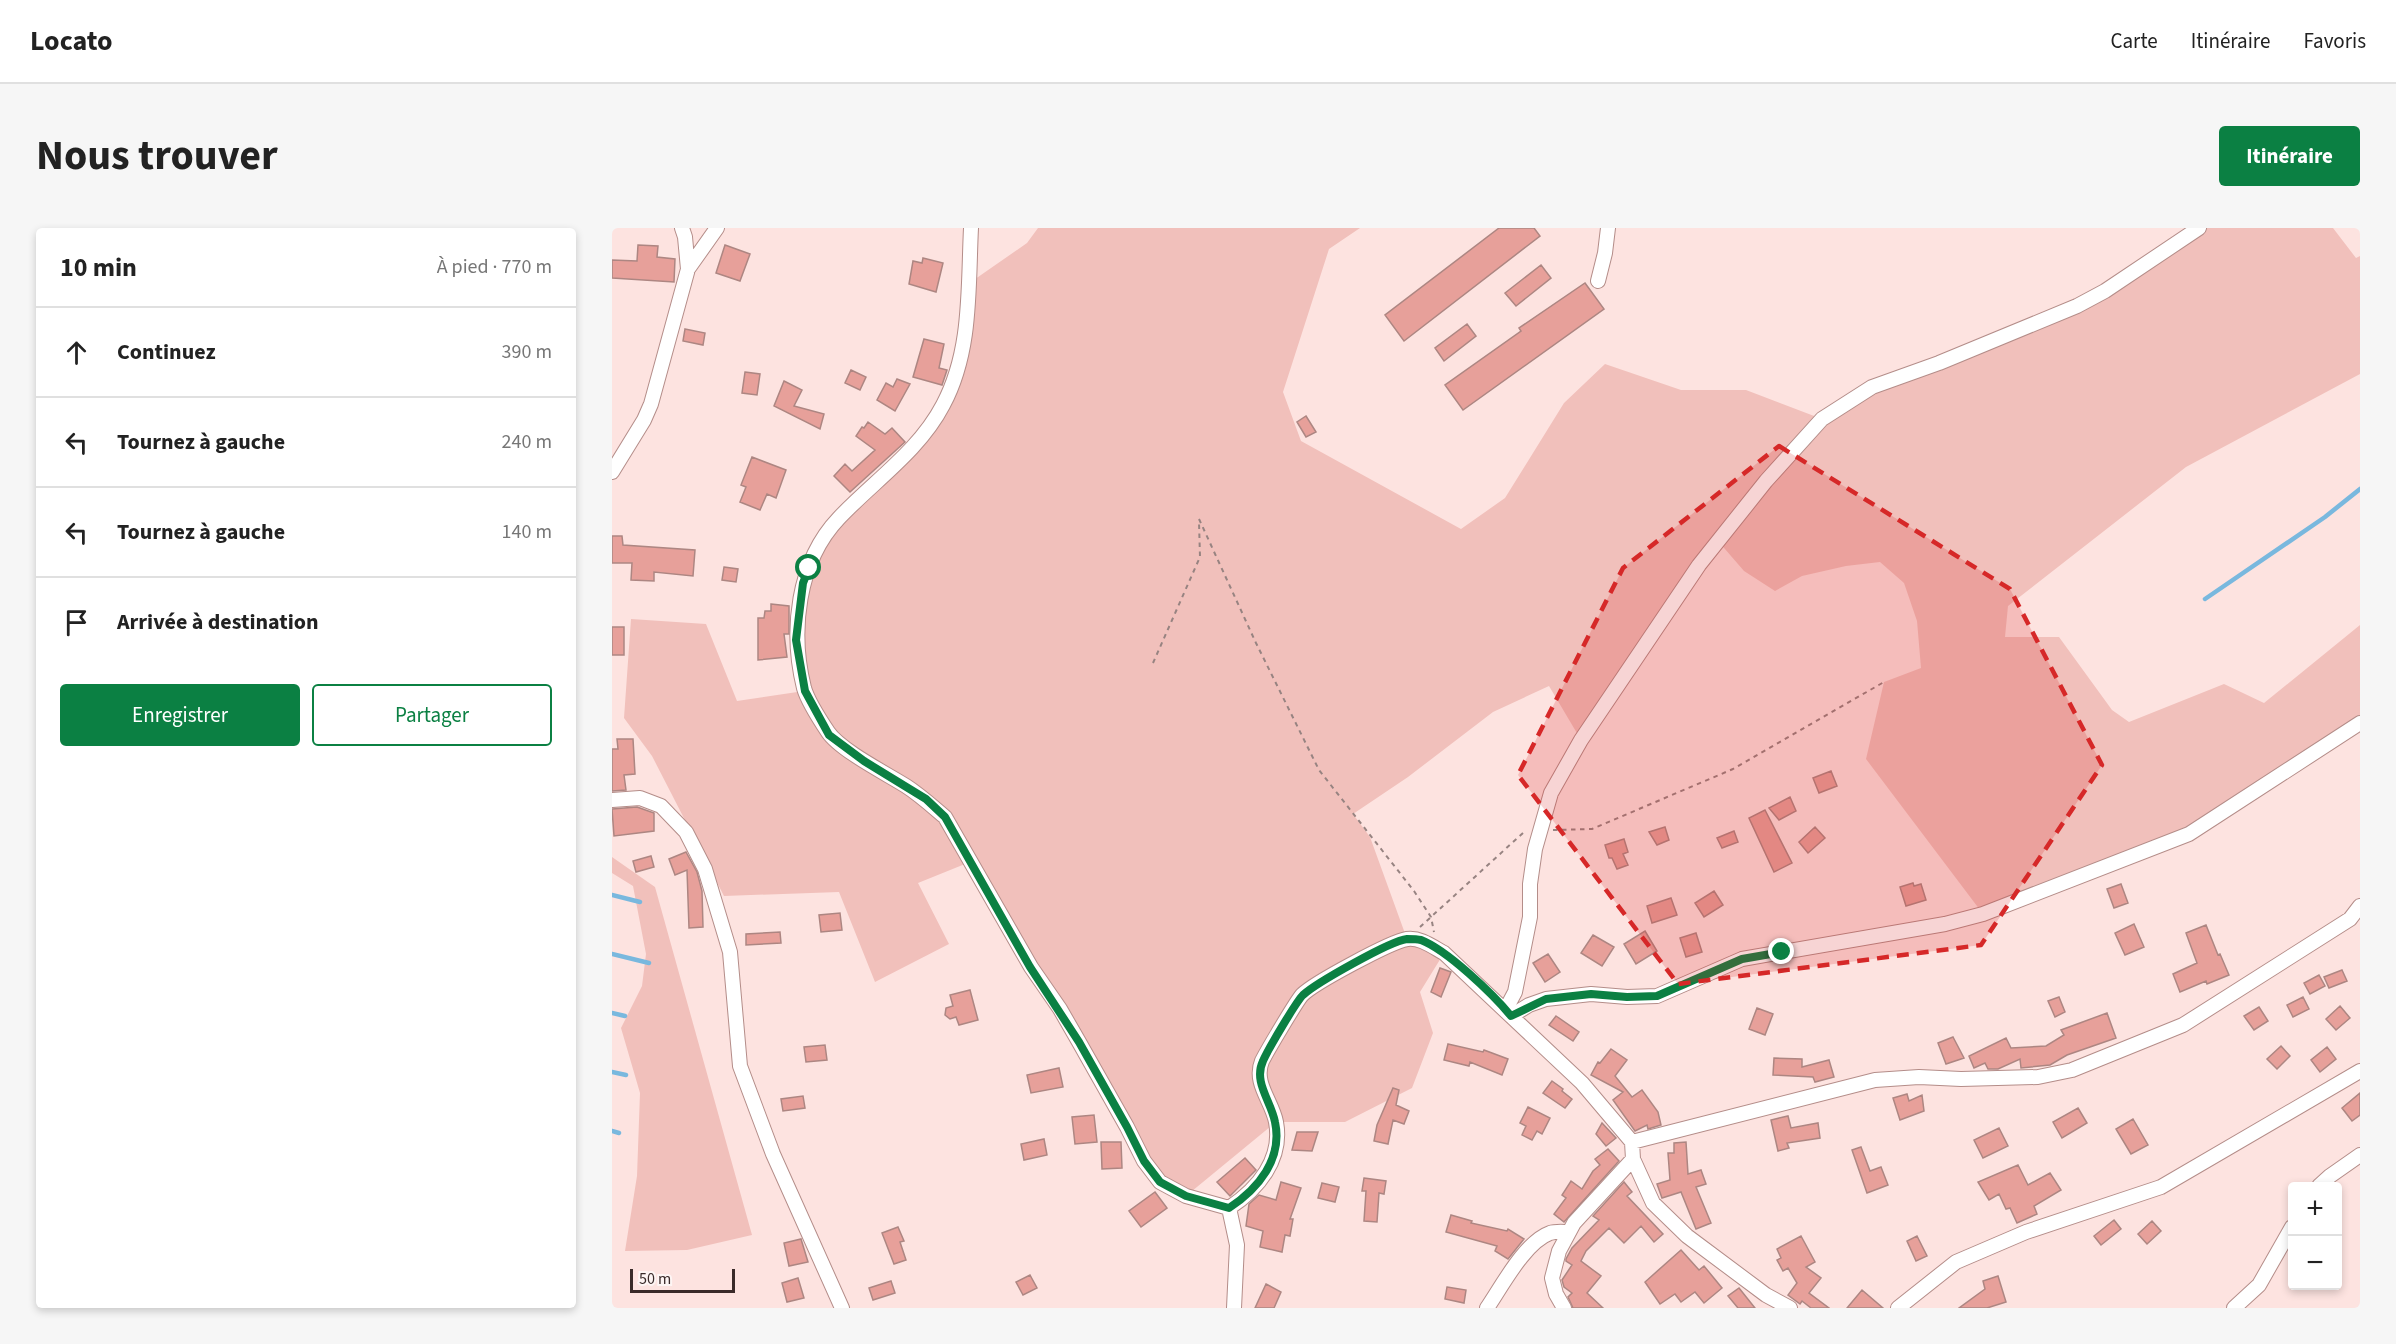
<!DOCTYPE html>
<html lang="fr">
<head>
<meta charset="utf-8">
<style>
  :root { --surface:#fff; --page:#f6f6f6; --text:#222; --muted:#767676; --line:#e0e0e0; --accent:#0b8043 }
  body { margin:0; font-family:"Source Sans 3",sans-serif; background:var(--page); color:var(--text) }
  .controls { position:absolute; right:18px; bottom:18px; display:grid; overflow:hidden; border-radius:6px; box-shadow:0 3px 9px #0003 }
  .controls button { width:54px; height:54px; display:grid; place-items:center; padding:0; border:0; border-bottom:2px solid var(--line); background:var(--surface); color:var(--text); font:30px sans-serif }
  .scale { position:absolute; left:18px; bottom:15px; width:105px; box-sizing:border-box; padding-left:6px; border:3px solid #3a2a29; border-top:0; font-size:16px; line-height:21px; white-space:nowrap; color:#3a2a29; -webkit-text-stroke:4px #fef5f4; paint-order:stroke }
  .stop { position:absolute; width:18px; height:18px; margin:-14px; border:4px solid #0b8043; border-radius:50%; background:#fff }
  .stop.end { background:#0b8043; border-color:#fff; box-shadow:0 2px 6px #0008 }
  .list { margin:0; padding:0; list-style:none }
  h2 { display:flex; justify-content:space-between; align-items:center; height:78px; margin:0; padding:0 24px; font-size:26px }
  h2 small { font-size:20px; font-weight:400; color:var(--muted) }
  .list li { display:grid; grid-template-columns:39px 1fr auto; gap:18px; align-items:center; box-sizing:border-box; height:90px; padding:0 24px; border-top:2px solid var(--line) }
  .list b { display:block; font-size:22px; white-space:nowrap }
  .list em { font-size:20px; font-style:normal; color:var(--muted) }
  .actions { display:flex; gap:12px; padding:18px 24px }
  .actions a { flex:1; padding:14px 0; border:2px solid var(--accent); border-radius:6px; text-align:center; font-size:21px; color:var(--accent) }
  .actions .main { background:var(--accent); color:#fff }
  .icon { flex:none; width:33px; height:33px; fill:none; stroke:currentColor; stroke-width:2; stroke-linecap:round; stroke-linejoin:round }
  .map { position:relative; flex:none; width:1748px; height:1080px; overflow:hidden; border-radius:6px }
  header { display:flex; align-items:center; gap:36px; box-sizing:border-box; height:84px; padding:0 30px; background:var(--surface); border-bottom:2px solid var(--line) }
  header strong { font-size:28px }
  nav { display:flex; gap:33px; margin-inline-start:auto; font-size:21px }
  .intro { display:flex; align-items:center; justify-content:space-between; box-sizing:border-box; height:144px; padding:0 36px }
  h1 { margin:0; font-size:42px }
  .button { padding:15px 27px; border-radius:6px; background:var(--accent); color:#fff; font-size:21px; font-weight:700 }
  main { display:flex; gap:36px; padding:0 36px }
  aside { flex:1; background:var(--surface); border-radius:6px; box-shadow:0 3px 9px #0003 }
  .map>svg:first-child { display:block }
</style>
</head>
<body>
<header>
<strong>Locato</strong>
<nav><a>Carte</a><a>Itinéraire</a><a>Favoris</a></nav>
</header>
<div class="intro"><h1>Nous trouver</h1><a class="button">Itinéraire</a></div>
<main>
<aside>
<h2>10 min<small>À pied · 770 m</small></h2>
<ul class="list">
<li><svg class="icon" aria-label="ahead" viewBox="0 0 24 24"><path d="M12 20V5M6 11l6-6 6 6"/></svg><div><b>Continuez</b></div><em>390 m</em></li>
<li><svg class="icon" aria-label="left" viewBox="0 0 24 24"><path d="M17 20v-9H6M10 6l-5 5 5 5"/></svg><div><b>Tournez à gauche</b></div><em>240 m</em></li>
<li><svg class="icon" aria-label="left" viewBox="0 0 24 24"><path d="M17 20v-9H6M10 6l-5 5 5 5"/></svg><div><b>Tournez à gauche</b></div><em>140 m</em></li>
<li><svg class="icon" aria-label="arrive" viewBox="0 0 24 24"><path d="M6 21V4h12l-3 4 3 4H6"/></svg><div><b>Arrivée à destination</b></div></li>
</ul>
<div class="actions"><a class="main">Enregistrer</a><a>Partager</a></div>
</aside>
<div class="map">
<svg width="1748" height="1080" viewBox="0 0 1748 1080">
  <rect width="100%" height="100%" fill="#fde3e0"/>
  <path fill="#f1c0bb" d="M426,0H748L717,21L671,164L689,213L849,301L893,270L952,175L993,136L1069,162H1134L1210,191L1260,159L1465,78L1587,0H1721L1744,30L1748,28V146L1574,239L1396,378L1393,409H1447L1500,482L1517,494L1612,456L1652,475L1748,397V495L1577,606L1371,686L1254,531L1272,454L1309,440L1305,393L1292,355L1268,334L1234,338L1190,348L1163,363L1132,343L1106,313L969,512L937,458L881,484L796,549L741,586L758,609L795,711L832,725L808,764L821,805L800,860L733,894H664L574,968L548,954L358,634L306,655L337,716L263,754L227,664L112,668L40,528L12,490L19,391L94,396L125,473L192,463L184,412L203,325L309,211L347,139L356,56L415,15Z
    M0,629L43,659L140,1007L75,1022L13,1023L25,948L28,865L9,800L30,758L34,726L21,658L0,645Z"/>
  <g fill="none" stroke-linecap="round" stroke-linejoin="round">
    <path stroke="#79b8de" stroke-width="4.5" d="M1593,371L1713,289L1748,261
      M0,667L28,674
      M0,726L37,735
      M0,785L13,788
      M0,844L14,847
      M0,903L7,905"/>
  </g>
  <path fill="#e7a09a" stroke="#ad8682" stroke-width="1.5" d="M887,0H922L928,8L792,113L773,87Z
    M26,17L46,18L45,29L63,31L62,54L0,50V32L25,33Z
    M113,17L138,26L128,53L104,45Z
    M311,30L331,35L324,64L297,56L301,33L310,35Z
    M929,37L939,50L904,78L893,65Z
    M973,55L992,81L851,182L833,157L909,103L907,100Z
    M855,96L864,108L832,133L823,120Z
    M73,101L93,105L91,117L71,113Z
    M312,111L332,116L327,140L335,142L330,157L301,149Z
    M239,142L254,149L248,162L233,155Z
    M133,144L148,146L145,167L130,165Z
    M285,151L298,156L283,183L265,172L274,155L281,159Z
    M172,153L190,162L182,178L212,186L208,201L162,178Z
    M694,188L704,204L694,209L685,194Z
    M256,194L273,206L280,200L293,214L238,264L222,248L233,236L240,243L263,222L244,208L250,199L252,200Z
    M140,229L174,242L164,270L155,266L148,282L128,274L134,259L129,257Z
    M0,308H10L11,317L83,322L81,348L42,344V353L19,352L20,335H0Z
    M112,339L126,341L124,354L110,352Z
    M159,376L177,378V406H172L175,429L146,432V390H152L153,383H159Z
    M0,399H12V427H0Z
    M5,511H21L23,546L12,547L14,562L0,563V521H6Z
    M1219,543L1225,558L1207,565L1201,550Z
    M1178,569L1184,583L1167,592L1157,580Z
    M25,579L42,585V603L2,608L0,581Z
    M1153,582L1180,635L1162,644L1137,590Z
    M1053,599L1057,612L1045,617L1037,604Z
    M1203,599L1213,610L1196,625L1187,614Z
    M1122,603L1126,614L1110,620L1105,610Z
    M1012,611L1016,624L1011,626L1016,637L1005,641L1000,630H997L993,617Z
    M74,624L85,644L90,663L91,699L77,700L75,642L63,647L57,631Z
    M39,628L42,639L24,644L21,633Z
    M1301,655L1302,658L1309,656L1314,672L1294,678L1288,659Z
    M1509,656L1516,675L1502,680L1495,661Z
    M1102,663L1111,677L1092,689L1083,675Z
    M1059,670L1065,687L1040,695L1035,678Z
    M228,685L230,702L209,704L207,687Z
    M1522,696L1532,719L1513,727L1503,705Z
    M1594,697L1606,727L1608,726L1617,747L1595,756L1594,753L1568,764L1561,746L1585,735L1574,705Z
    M1033,703L1045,723L1024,736L1012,716Z
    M168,704L169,715L134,717V706Z
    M1084,705L1090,724L1074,729L1068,710Z
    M981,707L1002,719L990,738L969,725Z
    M936,726L948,744L933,754L921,735Z
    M828,740L839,744L829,769L819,764Z
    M1730,742L1735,753L1717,760L1712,749Z
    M1707,747L1713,758L1698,766L1692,755Z
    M358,762L366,792L347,797L344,789L338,791L333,787L334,780L341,778L338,767Z
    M1447,769L1453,784L1443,789L1436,773Z
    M1691,769L1697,781L1681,789L1675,777Z
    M1728,778L1738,790L1724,802L1714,791Z
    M1647,779L1656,793L1642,802L1632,788Z
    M1145,780L1161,786L1153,807L1137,801Z
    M1495,785L1504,810L1455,827L1438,837L1409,840L1408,831L1386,841H1376L1373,835L1362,840L1357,828L1394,810L1399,820L1434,818L1452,807L1449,802Z
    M944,788L967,804L961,813L937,797Z
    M1341,809L1352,830L1334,836L1326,815Z
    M836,816L871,824L872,822L896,831L890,847L858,834L857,838L832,832Z
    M213,817L215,832L194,834L192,819Z
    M1669,818L1678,828L1665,841L1655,831Z
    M1715,819L1724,831L1708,844L1699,832Z
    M999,821L1015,832L1003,848L1020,869L1030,862L1046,884L1049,897L1036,901L1035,897L1023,903L1001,872L1011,864L979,847L986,834L988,835Z
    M1162,830L1190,831V839L1217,832L1222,849L1203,854L1201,849L1161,847Z
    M447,840L451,859L419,865L415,847Z
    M940,853L951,861L950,863L960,871L953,880L931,865Z
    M781,860L787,862L784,877L797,883L792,896L781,892L776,916L762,913L765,897Z
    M1748,865V887L1740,893L1730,880Z
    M1295,866L1297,873L1310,867L1312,883L1288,892L1281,870Z
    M191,868L193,880L171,883L169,871Z
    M916,879L938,890L930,906L925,903L920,912L910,907L914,898L908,895Z
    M1466,880L1475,895L1450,910L1441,894Z
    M482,887L485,914L463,916L460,889Z
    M1176,888L1179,900L1206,895L1208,910L1175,915L1177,920L1166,923L1159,892Z
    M1521,891L1536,917L1519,926L1504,901Z
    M990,895L1004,910L994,918L984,906Z
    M1387,900L1396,918L1371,930L1362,912Z
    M685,904H706L700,923L680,922Z
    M432,911L435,927L412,932L409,916Z
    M489,914H509L510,940L490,941Z
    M1074,914L1076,946L1089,942L1094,956L1084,959L1099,995L1084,1001L1069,964L1050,970L1045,956L1058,952L1056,925H1062V915Z
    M1249,919L1258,943L1269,939L1276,957L1255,965L1240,922Z
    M996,921L1007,933L952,994L942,986L954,970L950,967L959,953L970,961L981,943L988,937L983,931Z
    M633,930L644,942L618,968L605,954Z
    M1406,937L1416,957L1438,945L1449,962L1422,978L1425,986L1405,995L1398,980L1394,981L1387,966L1377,972L1366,954Z
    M752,950L774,953L772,966L767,965L765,994L752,993L754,963H750Z
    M669,954L689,960L678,991H681L678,1008L673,1007L670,1024L648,1019L651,1003L634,998L637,976L647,967L664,972Z
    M1012,954L1020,964L1015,968L1051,1006L1042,1014L1029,998L1012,1015L997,1000L974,1023L969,1033L989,1048L975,1065L991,1080H961L956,1069L960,1065L952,1059L950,1052L960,1037L954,1033V1031L960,1020L987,992L981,988Z
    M710,955L727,959L723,974L706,970Z
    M543,964L555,980L529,999L517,983Z
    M839,987L860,993L859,995L895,1003L896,1001L912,1011L896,1031L883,1023L885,1018L834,1004Z
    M1502,992L1509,1001L1489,1017L1482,1008Z
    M1540,993L1549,1003L1535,1016L1526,1006Z
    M286,999L292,1013L288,1014L294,1032L282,1036L270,1005Z
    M1189,1008L1203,1034L1194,1039L1209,1050L1197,1065L1217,1080H1199L1190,1073L1188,1076L1176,1067L1185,1055L1176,1040L1171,1043L1165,1032L1169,1030L1165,1021Z
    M1305,1008L1315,1028L1304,1033L1295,1013Z
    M189,1011L196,1034L177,1038L172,1015Z
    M1069,1022L1087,1042L1092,1038L1110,1060L1092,1075L1083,1064L1069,1074L1063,1066L1048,1076L1033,1054Z
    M418,1047L425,1060L411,1067L404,1054Z
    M1386,1048L1394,1074L1375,1080H1347L1373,1061L1371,1053Z
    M186,1050L192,1070L175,1074L170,1055Z
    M279,1053L283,1065L261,1072L257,1060Z
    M654,1056L669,1064L662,1080H643Z
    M835,1059L854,1062L852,1075L833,1071Z
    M1127,1060L1143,1080H1126L1116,1068Z
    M1250,1062L1271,1080H1235Z"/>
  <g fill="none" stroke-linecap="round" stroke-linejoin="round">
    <g stroke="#b48d89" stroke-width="16">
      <path id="street" d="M359,0C356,60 360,123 331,177C307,223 262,253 227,290C185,334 178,404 192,460C196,474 208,492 216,504C228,522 275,546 294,558C308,567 320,578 333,589L419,739L448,781L467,814L515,899L532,933L548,954L574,968L617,980C646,961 671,931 664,894C660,873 641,855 650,833C655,823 684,774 690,767C702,755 778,714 795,711C808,709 821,719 832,725L970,855L1020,914L1021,931L1041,975L1075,1008L1154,1067L1178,1080
        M76,41L105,0
        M986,53L993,25L996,0
        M0,244L32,192L39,176L76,41L73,9L70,0
        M0,572L28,570L49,578L74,604L93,641L118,724L128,838L161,926L230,1080
        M894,781L903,764L918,689V656L923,621L939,565L969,512L1087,337L1154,253L1210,191L1260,159L1327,135L1465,78L1493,63L1587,0
        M899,788L917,777L934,771L979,766L1015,769L1045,768L1130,731L1333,696L1371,686L1577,606L1748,495
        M1020,914L1263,852L1307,849L1349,851L1426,849L1460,842L1571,797L1738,691L1748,678
        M1707,958L1718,948L1748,927
        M617,980L625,1017L622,1080
        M875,1080C890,1058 913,1014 938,1005C944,1003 951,1004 957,1004
        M952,1080L944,1066L940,1050L947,1023L962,995L1021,931
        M1286,1080L1344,1034L1414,1004L1549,959L1748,843
        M1622,1080L1647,1057L1680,999"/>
    </g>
    <path stroke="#978381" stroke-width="2" stroke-dasharray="4.5 4.5" stroke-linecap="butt" d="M587,291L644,415L707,542L802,663L819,689L822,704
      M541,435L588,329L587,294
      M941,602L980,601L1121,541L1272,454
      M808,699L912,604"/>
    <use href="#street" stroke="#fff" stroke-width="14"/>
  </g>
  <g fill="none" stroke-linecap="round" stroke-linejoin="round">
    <path stroke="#0b8043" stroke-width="8" d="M197,340L191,355L184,412L193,463L217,507L252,533L314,571L333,589L418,739L467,814L515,899L532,933L548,954L574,968L617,980C646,961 671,931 663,894C659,873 641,854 651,833C655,823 684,774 691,767C704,755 778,713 795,711C799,711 805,711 809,712C835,722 881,766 899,788L934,771L979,766L1015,769L1045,768L1130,731L1170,724"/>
  </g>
  <path fill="#d62828" fill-opacity="0.2" stroke="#d62828" stroke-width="4.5" stroke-dasharray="12 8" stroke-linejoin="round" d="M1167,218L1398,361L1490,537L1369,717L1066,756L906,547L1011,340Z"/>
</svg>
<div class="controls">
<button>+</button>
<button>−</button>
</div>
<div class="scale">50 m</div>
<div class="stop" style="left:197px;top:340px"></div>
<div class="stop end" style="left:1170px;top:724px"></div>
</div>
</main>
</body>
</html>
